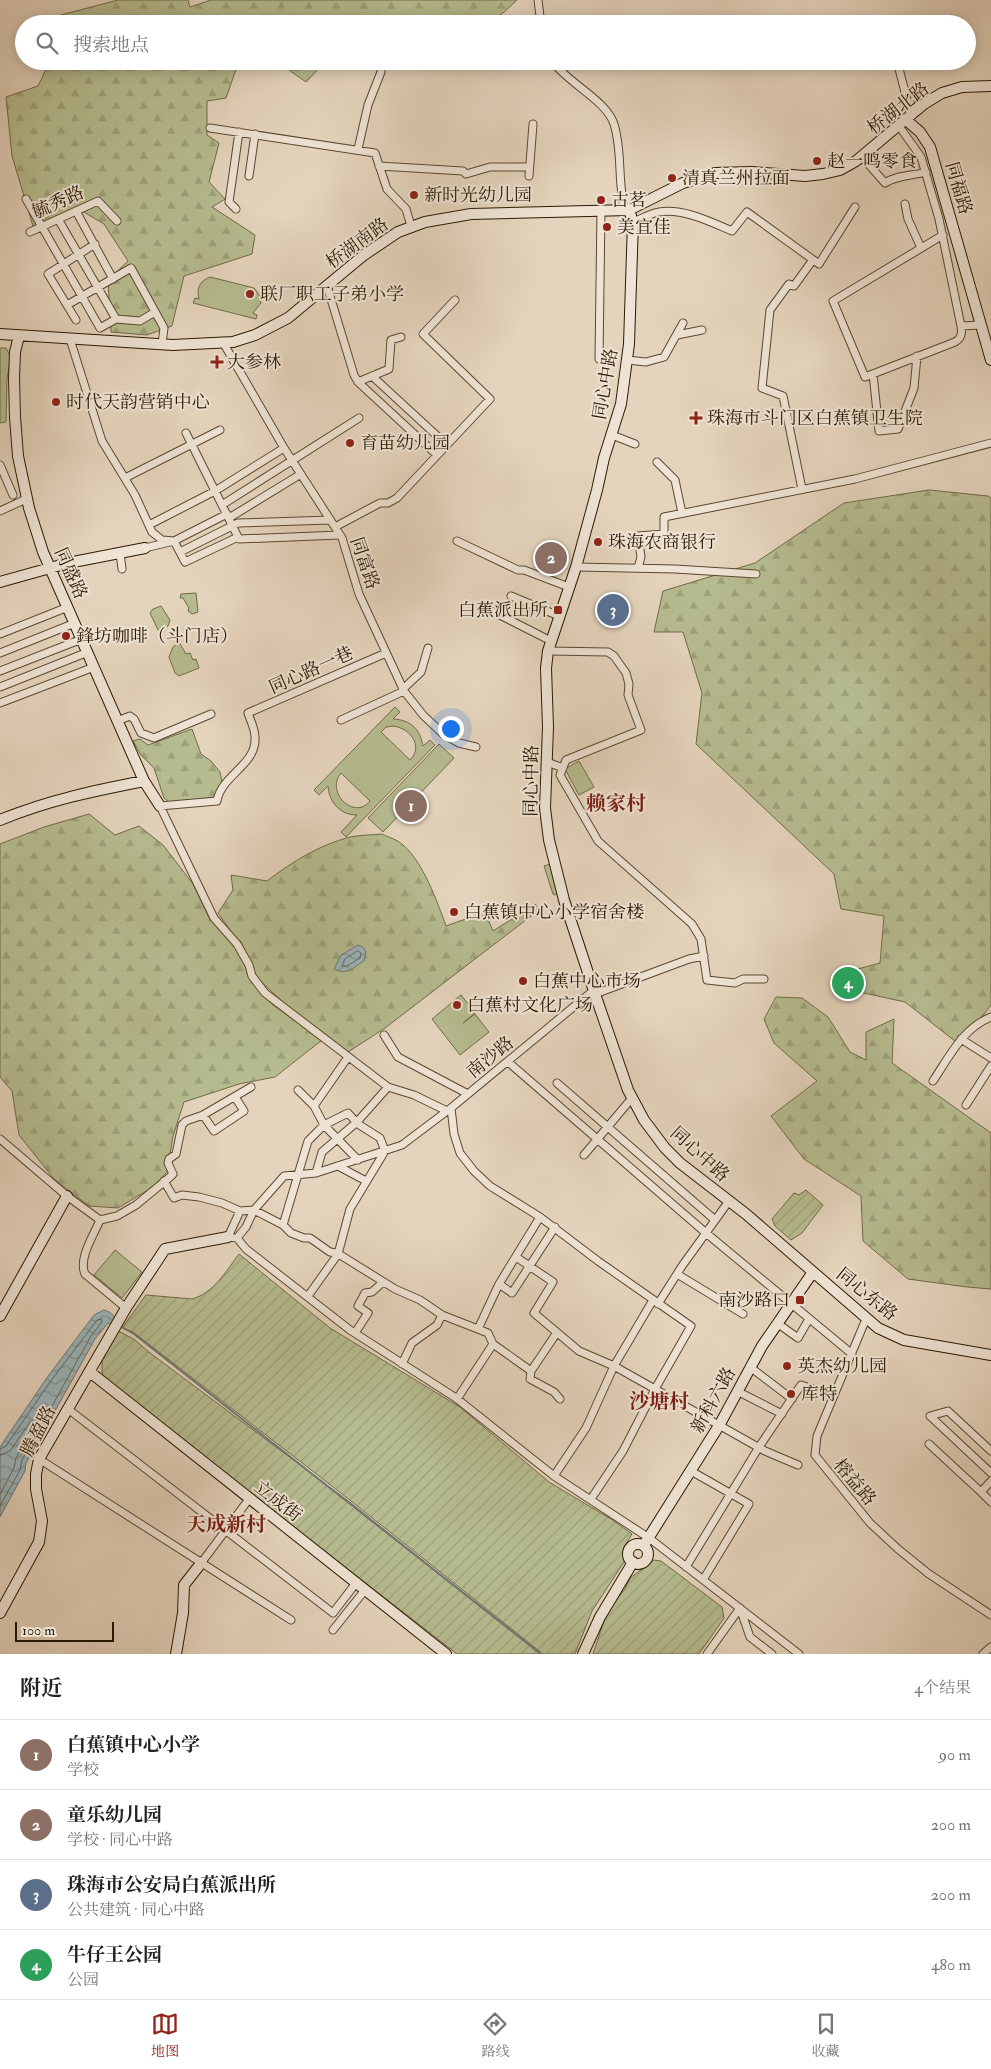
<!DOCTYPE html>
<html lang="zh">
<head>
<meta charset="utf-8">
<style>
  :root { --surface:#fff; --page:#f2f2f2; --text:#222; --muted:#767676; --line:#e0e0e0; --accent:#8f2418 }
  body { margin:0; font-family:"IM FELL Double Pica","Noto Serif SC",serif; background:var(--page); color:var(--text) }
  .scale { position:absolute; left:15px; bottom:12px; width:99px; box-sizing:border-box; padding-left:5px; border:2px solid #2b1900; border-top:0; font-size:14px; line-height:18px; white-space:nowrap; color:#2b1900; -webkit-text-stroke:4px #eee3d4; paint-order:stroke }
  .you { position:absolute; left:450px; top:728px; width:18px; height:18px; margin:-12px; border:4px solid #fff; border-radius:50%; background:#1a73e8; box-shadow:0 0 0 8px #1a73e833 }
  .badge { display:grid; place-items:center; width:32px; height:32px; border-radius:50%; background:var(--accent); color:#fff; font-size:16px; font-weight:700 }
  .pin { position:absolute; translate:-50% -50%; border:2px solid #fff; box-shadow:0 1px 5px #0006 }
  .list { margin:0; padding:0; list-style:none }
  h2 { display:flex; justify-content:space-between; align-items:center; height:65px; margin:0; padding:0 20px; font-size:21px }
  h2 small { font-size:16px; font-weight:400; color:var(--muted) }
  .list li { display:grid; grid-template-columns:32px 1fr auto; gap:15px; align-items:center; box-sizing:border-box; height:70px; padding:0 20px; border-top:1px solid var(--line) }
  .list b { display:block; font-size:19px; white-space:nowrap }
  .list p { margin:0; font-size:16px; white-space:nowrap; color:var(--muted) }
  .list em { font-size:16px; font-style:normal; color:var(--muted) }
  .icon { flex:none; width:28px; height:28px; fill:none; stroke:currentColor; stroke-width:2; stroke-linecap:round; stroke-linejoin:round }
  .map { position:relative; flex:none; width:991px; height:1654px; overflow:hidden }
  .search { position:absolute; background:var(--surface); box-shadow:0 2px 12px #0003; left:15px; right:15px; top:15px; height:55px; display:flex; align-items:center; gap:12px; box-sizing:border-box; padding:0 18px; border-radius:28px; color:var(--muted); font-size:19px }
  .sheet { height:345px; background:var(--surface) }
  nav { display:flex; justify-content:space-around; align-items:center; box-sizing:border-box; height:70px; border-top:1px solid var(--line); background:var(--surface); font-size:14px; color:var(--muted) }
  nav a { display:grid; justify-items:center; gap:2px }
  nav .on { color:var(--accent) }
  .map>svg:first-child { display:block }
</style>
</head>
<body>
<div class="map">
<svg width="991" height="1654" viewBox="0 0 991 1654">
  <defs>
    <pattern id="forest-firs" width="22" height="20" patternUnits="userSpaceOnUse" patternTransform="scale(1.25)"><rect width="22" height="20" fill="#b6bc90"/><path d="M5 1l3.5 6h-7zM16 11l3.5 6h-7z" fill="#9da17a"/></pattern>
    <pattern id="garden-furrows" width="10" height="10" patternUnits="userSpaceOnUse" patternTransform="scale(1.25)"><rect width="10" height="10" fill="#b6bc90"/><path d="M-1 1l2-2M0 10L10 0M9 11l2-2" fill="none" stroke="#9da17a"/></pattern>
    <pattern id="water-waves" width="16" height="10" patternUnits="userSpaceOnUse" patternTransform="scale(1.25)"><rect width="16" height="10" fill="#9bb5bc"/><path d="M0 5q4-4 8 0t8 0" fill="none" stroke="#7f9296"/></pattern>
  </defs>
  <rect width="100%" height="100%" fill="#e5d4bd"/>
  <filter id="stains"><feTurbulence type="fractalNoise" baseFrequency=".004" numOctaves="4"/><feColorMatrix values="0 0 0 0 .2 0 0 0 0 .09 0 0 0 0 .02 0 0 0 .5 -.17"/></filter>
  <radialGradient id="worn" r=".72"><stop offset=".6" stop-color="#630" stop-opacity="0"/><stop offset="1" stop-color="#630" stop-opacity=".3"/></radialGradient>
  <path fill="#b6bc90" stroke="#706a48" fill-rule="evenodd" d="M210,277L254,288L259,295L261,303L253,313L257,315L256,319L193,303L195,298L199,299C196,288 200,281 210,277Z
    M0,348H6L11,358L7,378L6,422L0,423Z
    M196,593L198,612L192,614L188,611L189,608L183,598H180L181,594Z
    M161,606L170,620L168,626L163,630H158L150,613L153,609Z
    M179,642L186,654L190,653L193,660L196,659L199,668L179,676L175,673L169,657L173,647Z
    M395,707L400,712L393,719C411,720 420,729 423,746L430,740L435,745L346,837L341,832L357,815C340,815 329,802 328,786L319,795L314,790ZM393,726C410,728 424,746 410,760L381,732L386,727ZM341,773L370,801C354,821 325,792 341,773Z
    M439,744L454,758L383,832L368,818Z
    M579,761L594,787L579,795L565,769Z
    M553,863L559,893L555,895L553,894L544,866Z
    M461,995L475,1013L463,1023L475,1014L489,1032L460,1055L432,1019Z
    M115,1250L142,1272L122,1298L94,1275Z"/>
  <path fill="url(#forest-firs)" stroke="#706a48" d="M118,0H188L190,7L211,0H517L491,24H38V21Z
    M46,61H239L226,98L207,101V135L219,143L209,182L225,199L212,207L255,235L252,254L184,276L172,326L147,335L111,332L108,280L128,261L104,224L77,208L33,226L12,156L6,97L38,86L47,67Z
    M269,61H326L306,82L279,63Z
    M929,490L988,496L991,498V1005L960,1045L905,1002L841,988L843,973L880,963L884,916L841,909L834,874L696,744L702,693L683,632H654L663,591L755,563L844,503Z
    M192,729L201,754L211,761L220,772L222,782L216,795L210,799L170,803L164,798L154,768L141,755L133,741L140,739L148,745Z
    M89,814L115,835L139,826L163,845L193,884L210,920L230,940L245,962L247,974L273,1005L322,1040L275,1077L239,1084L184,1102L173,1136L167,1172L153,1187L118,1208L89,1206L54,1179L19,1135L12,1091L0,1077V844L44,827Z
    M382,834C388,837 398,840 403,845C423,862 437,901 446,926L485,912L493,931L535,904L539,910L385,1028L348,1052L298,1016L255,976L243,948L218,913L233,890L231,875L267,881C292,862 319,845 350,837C360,835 372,835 382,834Z
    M776,997L802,998L828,1017L850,1052L866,1060V1032L894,1019L892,1063L991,1133V1289L967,1287L908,1279L863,1241L861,1196L804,1159L771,1116L817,1081L774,1043L764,1019Z"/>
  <path fill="url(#garden-furrows)" stroke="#706a48" d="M806,1190L823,1205L802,1233L791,1240L775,1226L772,1219L794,1193L799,1195Z
    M239,1254L330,1328L460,1407L549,1482L611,1519L632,1534L624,1547V1562L592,1611L575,1654H543L346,1497L133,1332L122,1328L146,1295L192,1299C214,1293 226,1271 239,1254Z
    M117,1330L135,1340L150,1353L351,1503L540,1654H457L102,1378V1355Z
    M654,1560L661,1561L722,1607L724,1618L699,1654H593L604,1621L610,1608L625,1589L630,1578Z"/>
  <path fill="url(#water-waves)" stroke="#6e7771" d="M358,945L363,947L366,952L364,961C354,967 346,976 334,969L341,955Z
    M104,1310C110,1312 114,1314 115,1321L113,1324L108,1323L95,1339L26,1463L25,1471L0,1517V1447L46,1379L94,1315Z"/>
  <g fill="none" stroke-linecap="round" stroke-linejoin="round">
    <path stroke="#63675e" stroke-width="1" d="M358,951L361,953L360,958L347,966H342L345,959Z
      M0,1449L6,1446L50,1382L97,1320L101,1319L102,1322L91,1336L22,1460L20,1470L0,1506
      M0,1455L10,1451L30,1422H34V1425L16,1458L14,1468L0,1494"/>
    <path stroke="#6e7771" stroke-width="2" d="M120,1326L134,1334L541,1654"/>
    <g stroke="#5a482f" stroke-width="9">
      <path id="street" d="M538,0L541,24
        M552,61C569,84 606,100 614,124C622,150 618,175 623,201C623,206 625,208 629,210
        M897,61L911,115
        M899,126L921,157L939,219L961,326C962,333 962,338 955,342L865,377L833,301L943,235
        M210,128L375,153L387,189L406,209L411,226
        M358,149L368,105L381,72
        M862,157L885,183C896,175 912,176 926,172
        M379,166L463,171L466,174L490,167H529
        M249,176L255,134
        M529,176L533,124
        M26,199L100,328L116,319L140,321L155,312
        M905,204L908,219L921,248
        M236,209L229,202L239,132
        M76,211L113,279
        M58,219L116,319
        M633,222C641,219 651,213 659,212C683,208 711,222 732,231L747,212L819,264L855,207
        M30,232L98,201L117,221
        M327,286L354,375L358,382L437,455
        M67,305L131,268L164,328L162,344
        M76,320L48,274L95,244
        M961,326L981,325
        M677,335L702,330
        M70,339L102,441L135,495L152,532L162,540L174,541L185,562L238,537
        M224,344L284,448L342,538L359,594L404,691L423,715L443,734L459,743L476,747
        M599,359L601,211
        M627,360L646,362L664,357L683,323
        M873,374L879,431L898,429L914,388L917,356
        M372,376L447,445
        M358,382L389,369L391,340L401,337
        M186,433L239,539L340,535
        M612,435L635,444
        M657,462L675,480L682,513
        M0,465L13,495
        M125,478L220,430
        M802,489L783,396L762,388L770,310L789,284L794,286L812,261
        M222,505L359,418
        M0,511L24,500
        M229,518L301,474
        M149,525L215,491L284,448
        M335,527L380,503H388L397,498L490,399L423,334L455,300
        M457,541L518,570H524L569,587
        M145,548L174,541L227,514
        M180,552L238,523L330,520
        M120,553L122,569
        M576,567L675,569L756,574
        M638,568L641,557L638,536L664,534V517L855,479L991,443
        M511,596L559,616
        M488,609L551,641
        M0,634L68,607
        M548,651L608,652L614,656L626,673L629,684L628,695L641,730L566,760L560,775L598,841L692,924L701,939L707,980L735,983L743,979H764
        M0,653L75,623
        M386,653L248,713C251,722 256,731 255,740C255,765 221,776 217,801L160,806L214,918L237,944L249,965L252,976L265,993L388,1087L414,1095L447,1111
        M0,671L82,639
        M0,687L88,652
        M403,689L421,672L428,648
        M0,703L94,667
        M341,720L404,691
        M117,721L130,716L134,719L141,733L154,738L211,714
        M547,762L563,768
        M595,994L689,959L704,956
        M384,1035L398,1057L468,1094
        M961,1039L991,1058
        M508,1062L706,1233L852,1354
        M933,1081C949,1057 963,1028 991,1017
        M557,1083L715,1220
        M298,1090L314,1106L324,1125L358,1160
        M966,1105L991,1066
        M314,1106L348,1057
        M451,1108L454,1134L460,1153L474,1171L490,1186L540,1217L598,1261L691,1326L655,1389L623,1451L591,1499
        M203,1115L214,1131L244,1111L235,1097
        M0,1139L67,1196L100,1220
        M584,1155L632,1098
        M338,1166L366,1181
        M316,1173L322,1152L357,1122L388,1087
        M164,1181L174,1198L182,1195L199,1197L222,1203L240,1211L254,1210L283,1225L291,1233L304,1238H310L330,1252L337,1253L395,1289L420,1300L442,1315L488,1333L493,1344L531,1371L530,1379L554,1392L560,1399
        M240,1211L228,1237L237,1238L246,1249L350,1330L456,1398L554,1476L649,1538L799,1654
        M100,1220L117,1216L136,1205L170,1177L173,1174L168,1163L169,1159L176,1154L182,1125L186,1121L203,1115L251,1087
        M100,1220C94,1235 78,1258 85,1274L126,1308
        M283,1225L308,1141L324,1125L348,1113L358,1124L380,1138L385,1151L350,1209L338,1254L308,1296
        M237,1238L246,1227L254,1210L284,1176L316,1173L402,1145L451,1108L594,990
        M516,1257L553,1282L534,1313L579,1351L614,1366L765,1451L798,1465
        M677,1274L743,1314
        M499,1284L512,1293L555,1227
        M658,1304L682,1266L729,1201
        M866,1319L817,1436L815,1455L870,1523L898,1549L929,1574L991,1615
        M777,1323L798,1338L809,1319
        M478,1329L499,1284L540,1217
        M355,1333L368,1313L358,1306L365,1293L372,1292L383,1282
        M402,1364L412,1343L437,1325L442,1315
        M750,1367L792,1399
        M531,1371L556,1334
        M737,1391L782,1414
        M457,1399L493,1344
        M68,1409L333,1613L356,1583
        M929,1444L981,1492L991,1481
        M991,1451L948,1411L930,1416L991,1473
        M39,1459L291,1620
        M691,1471L749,1504L703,1580
        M554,1476L586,1428L614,1366L653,1300
        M981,1492L991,1502
        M202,1562L249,1499
        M686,1567L759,1447L801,1385L834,1396
        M740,1608L750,1637L772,1654
        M333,1630L365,1590
        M707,1654L740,1608
        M983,1654L991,1647"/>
    </g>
    <g stroke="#2b1900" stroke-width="12">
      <path id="secondary" d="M905,119L920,132L930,147L991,360
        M629,210L633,222L629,344L621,404L604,458L597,490L576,567L548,651L546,668L548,727L545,808L549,840L564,900L595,994L628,1090L644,1120L665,1148L680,1163L746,1214L878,1328L904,1340L991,1355
        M0,334L173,345L233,342L255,335L288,318L364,255L398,232L425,222L471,214L629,210L683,183L715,173L752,172L805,176L823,174L840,170L856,161L924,104L942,93L962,87L991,86
        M19,336L15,352L14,378L15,417L18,456L29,508L43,552L144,781L160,806
        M0,582L68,563L145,548
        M0,820C49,800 93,791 144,781
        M0,1316L67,1196
        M90,1372L446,1654
        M628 1554a10 10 0 1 1 20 0a10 10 0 1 1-20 0Z
        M644,1545L720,1424L762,1346L813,1272
        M0,1613L39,1542L42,1521L36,1489V1474L39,1459L126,1308L165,1249L228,1237
        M176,1654L183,1613L184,1585L202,1562
        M583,1654L600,1617L633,1562"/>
    </g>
    <use href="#street" stroke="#eee3d4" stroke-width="7"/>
    <use href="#secondary" stroke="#eee3d4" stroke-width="10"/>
  </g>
  <g fill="#8f2418" stroke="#eee3d4" stroke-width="2">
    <circle cx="817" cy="161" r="5"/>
    <circle cx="672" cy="178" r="5"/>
    <circle cx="414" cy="195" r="5"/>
    <circle cx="601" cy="200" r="5"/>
    <circle cx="607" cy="227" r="5"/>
    <circle cx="250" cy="294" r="5"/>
    <path d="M214.5 354.5h5v5h5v5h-5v5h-5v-5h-5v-5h5z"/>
    <circle cx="56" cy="402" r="5"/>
    <path d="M693.5 410.5h5v5h5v5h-5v5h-5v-5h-5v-5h5z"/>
    <circle cx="350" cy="443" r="5"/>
    <circle cx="598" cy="542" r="5"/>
    <rect x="553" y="605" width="10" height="10" rx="2.5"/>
    <circle cx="66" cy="636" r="5"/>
    <circle cx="454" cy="912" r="5"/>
    <circle cx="523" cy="981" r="5"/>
    <circle cx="457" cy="1005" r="5"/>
    <rect x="795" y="1295" width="10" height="10" rx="2.5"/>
    <circle cx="787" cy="1366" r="5"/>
    <circle cx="791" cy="1394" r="5"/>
  </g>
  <g text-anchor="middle" stroke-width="4" stroke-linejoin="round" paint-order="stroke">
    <g font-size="18" fill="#2b1900" stroke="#eee3d4">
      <text transform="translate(898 108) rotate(-38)" y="6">桥湖北路</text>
      <text transform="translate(959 188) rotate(74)" y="6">同福路</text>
      <text transform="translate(58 202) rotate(-24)" y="6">毓秀路</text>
      <text transform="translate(357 243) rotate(-36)" y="6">桥湖南路</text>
      <text transform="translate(605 384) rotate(-80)" y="6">同心中路</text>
      <text transform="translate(365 563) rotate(71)" y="6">同富路</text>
      <text transform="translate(71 573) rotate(66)" y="6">同盛路</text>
      <text transform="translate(311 670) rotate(-24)" y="6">同心路一巷</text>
      <text transform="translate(531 781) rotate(-89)" y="6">同心中路</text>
      <text transform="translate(490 1057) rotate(-39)" y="6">南沙路</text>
      <text transform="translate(700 1154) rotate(42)" y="6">同心中路</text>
      <text transform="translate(867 1294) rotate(39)" y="6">同心东路</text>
      <text transform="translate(713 1400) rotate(-61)" y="6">新科六路</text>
      <text transform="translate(38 1431) rotate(-63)" y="6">腾盈路</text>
      <text transform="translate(855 1482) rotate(50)" y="6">榕益路</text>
      <text transform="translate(278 1501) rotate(38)" y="6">立成街</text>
    </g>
    <g font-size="18" fill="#2b1900" stroke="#eee3d4" text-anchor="start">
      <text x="827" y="167">赵一鸣零食</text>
      <text x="682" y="184">清真兰州拉面</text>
      <text x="424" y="201">新时光幼儿园</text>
      <text x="611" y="206">古茗</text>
      <text x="617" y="233">美宜佳</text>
      <text x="260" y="300">联厂职工子弟小学</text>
      <text x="227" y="368">大参林</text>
      <text x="66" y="408">时代天韵营销中心</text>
      <text x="707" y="424">珠海市斗门区白蕉镇卫生院</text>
      <text x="360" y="449">育苗幼儿园</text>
      <text x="608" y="548">珠海农商银行</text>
      <text x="548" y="616" text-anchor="end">白蕉派出所</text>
      <text x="76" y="642">鋒坊咖啡（斗门店）</text>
      <text x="464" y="918">白蕉镇中心小学宿舍楼</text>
      <text x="533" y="987">白蕉中心市场</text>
      <text x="467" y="1011">白蕉村文化广场</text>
      <text x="790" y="1306" text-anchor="end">南沙路口</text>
      <text x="797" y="1372">英杰幼儿园</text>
      <text x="801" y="1400">库特</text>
    </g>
    <g font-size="20" font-weight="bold" fill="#7a1f14" stroke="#eee3d4">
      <text x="616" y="810">赖家村</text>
      <text x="659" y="1408">沙塘村</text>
      <text x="226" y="1531">天成新村</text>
    </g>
  </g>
  <rect width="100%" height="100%" filter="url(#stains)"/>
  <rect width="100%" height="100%" fill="url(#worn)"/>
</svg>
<div class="scale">100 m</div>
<div class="you"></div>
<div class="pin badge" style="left:411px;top:806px;background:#8d6e63">1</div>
<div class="pin badge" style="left:551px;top:558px;background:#8d6e63">2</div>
<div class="pin badge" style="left:613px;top:610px;background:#5c6f8a">3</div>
<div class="pin badge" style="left:848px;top:983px;background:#2e9e5b">4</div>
<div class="search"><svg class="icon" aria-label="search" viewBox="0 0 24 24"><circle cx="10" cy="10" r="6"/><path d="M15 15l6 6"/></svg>搜索地点</div>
</div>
<section class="sheet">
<h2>附近<small>4个结果</small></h2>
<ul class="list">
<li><span class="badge" style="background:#8d6e63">1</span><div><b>白蕉镇中心小学</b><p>学校</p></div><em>90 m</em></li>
<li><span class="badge" style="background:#8d6e63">2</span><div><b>童乐幼儿园</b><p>学校 · 同心中路</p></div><em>200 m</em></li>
<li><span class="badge" style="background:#5c6f8a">3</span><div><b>珠海市公安局白蕉派出所</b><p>公共建筑 · 同心中路</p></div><em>200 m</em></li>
<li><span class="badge" style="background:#2e9e5b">4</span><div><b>牛仔王公园</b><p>公园</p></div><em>480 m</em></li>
</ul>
</section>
<nav>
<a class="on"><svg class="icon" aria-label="map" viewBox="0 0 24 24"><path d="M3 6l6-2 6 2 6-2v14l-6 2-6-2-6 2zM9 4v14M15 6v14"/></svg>地图</a>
<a><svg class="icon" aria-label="directions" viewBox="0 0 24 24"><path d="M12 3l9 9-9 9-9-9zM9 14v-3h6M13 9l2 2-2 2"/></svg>路线</a>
<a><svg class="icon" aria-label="saved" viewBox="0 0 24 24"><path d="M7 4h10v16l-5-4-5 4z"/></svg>收藏</a>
</nav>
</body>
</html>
